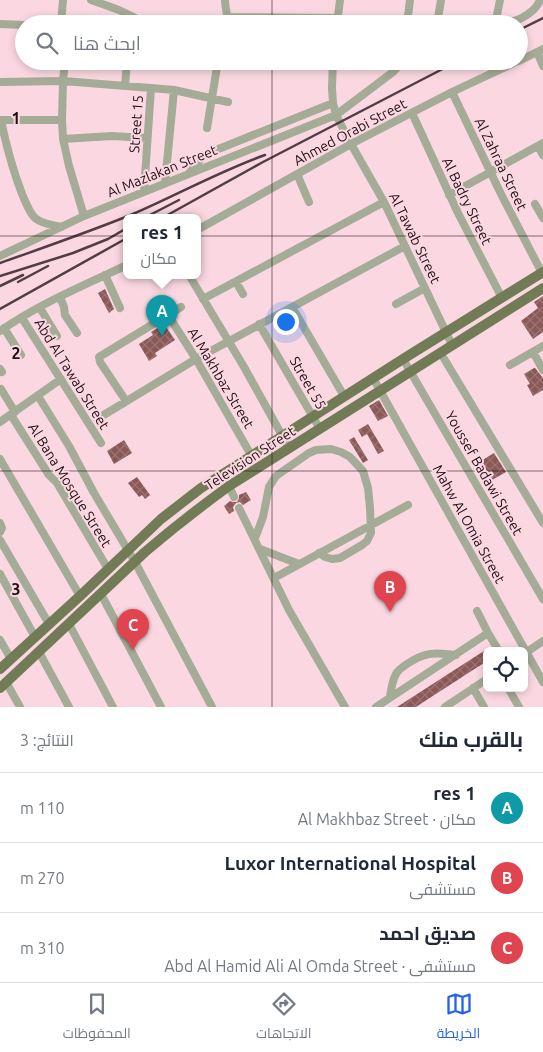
<!DOCTYPE html>
<html lang="ar">
<head>
<meta charset="utf-8">
<style>
  :root { --surface:#fff; --page:#f2f2f3; --text:#1f2937; --muted:#747a83; --line:#e0e1e3; --accent:#2563eb }
  body { margin:0; font-family:Ubuntu,Cairo,sans-serif; background:var(--page); color:var(--text); direction:rtl }
  .controls { position:absolute; right:15px; bottom:15px; display:grid; overflow:hidden; border-radius:8px; box-shadow:0 2px 8px #0003 }
  .controls button { width:45px; height:45px; display:grid; place-items:center; padding:0; border:0; border-bottom:1px solid var(--line); background:var(--surface); color:var(--text); font:25px sans-serif }
  .you { position:absolute; left:285px; top:321px; width:18px; height:18px; margin:-12px; border:4px solid #fff; border-radius:50%; background:#1a73e8; box-shadow:0 0 0 8px #1a73e833 }
  .badge { display:grid; place-items:center; width:32px; height:32px; border-radius:50%; background:var(--accent); color:#fff; font-size:16px; font-weight:700 }
  .pin { position:absolute; translate:-50% -41px; filter:drop-shadow(0 1px 2px #0008) }
  .pin::after { content:''; position:absolute; top:26px; width:18px; height:15px; background:inherit; clip-path:polygon(0 0,100% 0,50% 100%) }
  .popup { position:absolute; left:123px; top:214px; width:78px; height:65px; box-sizing:border-box; display:grid; place-content:center; border-radius:8px; background:var(--surface); filter:drop-shadow(0 1px 4px #0005); font-size:16px; white-space:nowrap; color:var(--muted) }
  .popup b { font-size:19px; color:var(--text) }
  .popup::after { content:''; position:absolute; left:50%; top:100%; margin-left:-10px; border:10px solid transparent; border-top-color:var(--surface) }
  .list { margin:0; padding:0; list-style:none }
  h2 { display:flex; justify-content:space-between; align-items:center; height:65px; margin:0; padding:0 20px; font-size:21px }
  h2 small { font-size:16px; font-weight:400; color:var(--muted) }
  .list li { display:grid; grid-template-columns:32px 1fr auto; gap:15px; align-items:center; box-sizing:border-box; height:70px; padding:0 20px; border-top:1px solid var(--line) }
  .list b { display:block; font-size:19px; white-space:nowrap }
  .list p { margin:0; font-size:16px; white-space:nowrap; color:var(--muted) }
  .list em { font-size:16px; font-style:normal; color:var(--muted) }
  .icon { flex:none; width:28px; height:28px; fill:none; stroke:currentColor; stroke-width:2; stroke-linecap:round; stroke-linejoin:round }
  .map { position:relative; flex:none; width:543px; height:707px; overflow:hidden; direction:ltr }
  .search { position:absolute; background:var(--surface); box-shadow:0 2px 8px #0003; left:15px; right:15px; top:15px; height:55px; display:flex; align-items:center; gap:12px; box-sizing:border-box; padding:0 18px; border-radius:28px; color:var(--muted); font-size:19px }
  .sheet { height:275px; background:var(--surface) }
  nav { display:flex; justify-content:space-around; align-items:center; box-sizing:border-box; height:70px; border-top:1px solid var(--line); background:var(--surface); font-size:14px; color:var(--muted) }
  nav a { display:grid; justify-items:center; gap:2px }
  nav .on { color:var(--accent) }
  .map>svg:first-child { display:block }
</style>
</head>
<body>
<div class="map">
<svg width="543" height="707" viewBox="0 0 543 707">
  <defs>
    <pattern id="building-cross-hatch" width="8" height="8" patternUnits="userSpaceOnUse" patternTransform="scale(1.25)"><rect width="8" height="8" fill="#8a5856"/><path d="M0 0l8 8M0 8l8-8" fill="none" stroke="#997473"/></pattern>
  </defs>
  <rect width="100%" height="100%" fill="#fbd8e1"/>
  <path fill="url(#building-cross-hatch)" d="M105,289L114,309L109,313L98,293Z
    M543,296V332L533,339L521,321L538,308L534,302Z
    M164,324L175,340L155,353L157,356L149,361L139,344L153,335L151,332Z
    M534,368H535L543,378V390L533,396L527,385L530,384L524,374Z
    M379,400L388,416L378,421L369,406Z
    M368,424L384,451L378,454L367,434L362,437L358,430Z
    M354,437L368,460L363,463L349,440Z
    M124,440L132,453L114,464L107,451Z
    M494,453L506,472L492,480L481,461Z
    M137,477L150,495L145,499L142,495L139,497L128,483Z
    M246,492L251,500L243,505L240,502L236,503L233,507L234,511L229,514L224,506L230,501L233,502H237L239,498V495Z
    M487,649V661L425,701L416,707H397Z"/>
  <g fill="none" stroke-linecap="round" stroke-linejoin="round">
    <path stroke="#a4ab96" stroke-width="8" d="M91,0L119,10L148,24
      M225,0C225,8 228,16 228,24
      M228,17L338,18
      M496,20L500,0
      M0,24L24,25
      M61,24L63,0
      M337,24L340,0
      M407,24L410,0
      M437,24L441,0
      M475,24C481,22 488,21 494,20C499,20 504,22 510,22C521,20 536,11 540,0
      M537,52L543,66
      M65,61L63,81L62,120L63,139L69,166L84,216
      M333,61L332,88L333,103L336,115L351,144L384,202L452,345
      M519,61L543,49
      M0,82L63,81L151,88L174,90L228,102
      M125,86L127,61
      M452,92L502,196L542,273
      M412,113L458,213L502,298
      M0,120H62
      M1,120C6,145 13,170 22,194C26,203 29,212 35,218C42,224 52,225 61,227
      M207,128L218,61
      M63,139L112,136L147,138
      M538,146L543,155
      M189,173L202,158L211,152L333,103
      M297,174L309,202
      M165,183L174,90
      M144,191L151,88
      M449,195L543,143
      M535,204L543,218
      M197,230L351,144L452,92L518,61
      M0,256L84,216L336,115L393,72L403,61
      M105,275L120,308
      M189,275L244,367L289,448
      M236,282L243,294
      M60,297L64,307L65,315L77,333
      M203,299L384,202
      M396,304L425,288
      M292,307L344,396
      M40,308L57,336
      M168,315L196,359L251,455
      M22,318L101,443
      M259,324L320,429
      M4,328L21,355
      M0,331C39,304 84,285 127,265
      M440,352L543,523
      M533,352L543,370
      M403,359L543,599
      M510,365L543,346
      M0,369L2,372
      M373,378L543,682
      M1,389L15,412
      M38,396L69,446L94,493L135,562L212,707
      M126,401L100,362L99,357L181,307
      M11,415L49,475L57,483L108,569
      M102,416L196,359L405,246
      M0,422L61,379
      M0,459L80,596
      M229,486L234,497
      M239,508L289,610L345,707
      M0,523L2,528L0,532
      M255,538L263,517L269,487L276,476L309,453L316,450L331,449L341,452L350,457L363,471L368,488L370,508L371,533L367,541L362,545L340,558L332,559L325,557L319,553
      M0,540L49,624
      M260,549L299,564
      M0,574L35,637
      M274,578L408,505
      M101,594L161,707
      M69,624L113,707
      M488,633L499,651
      M0,640L11,659
      M39,652L69,707
      M524,654L543,641
      M6,682L20,707
      M473,688L484,707
      M508,688L519,707
      M390,697C391,690 392,681 396,674C399,669 403,667 407,664C425,652 435,652 456,655
      M376,707L488,633L477,611
      M445,707L487,679"/>
    <path stroke="#717b55" stroke-width="10" d="M0,669L80,596L161,519L201,488L403,359L543,272
      M0,688L145,552C172,529 200,507 229,486L543,288"/>
    <path stroke="#533c43" stroke-width="2.5" d="M519,30L543,18
      M146,217L179,200
      M164,217L263,162L458,61
      M0,263C45,247 89,232 133,214C177,195 220,171 265,155
      M0,276L73,253L108,239L127,228
      M18,282L48,266
      M0,286L23,275
      M0,309L127,238"/>
  </g>
  <path fill="none" stroke="#200d13" stroke-width="1" stroke-opacity="0.55" d="M272,0V24M272,61V707M0,236H543M0,471H543"/>
  <g text-anchor="middle" stroke-width="4" stroke-linejoin="round" paint-order="stroke">
    <g font-size="14" fill="#200d13" stroke="#fbd8e1">
      <text transform="translate(136 124) rotate(-86)" y="5">Street 15</text>
      <text transform="translate(350 132) rotate(-28)" y="5">Ahmed Orabi Street</text>
      <text transform="translate(501 164) rotate(64)" y="5">Al Zahraa Street</text>
      <text transform="translate(162 171) rotate(-22)" y="5">Al Mazlakan Street</text>
      <text transform="translate(467 201) rotate(64)" y="5">Al Badry Street</text>
      <text transform="translate(415 238) rotate(64)" y="5">Al Tawab Street</text>
      <text transform="translate(72 374) rotate(58)" y="5">Abd Al Tawab Street</text>
      <text transform="translate(221 378) rotate(59)" y="5">Al Makhbaz Street</text>
      <text transform="translate(308 383) rotate(60)" y="5">Street 55</text>
      <text transform="translate(250 458) rotate(-33)" y="5">Television Street</text>
      <text transform="translate(484 473) rotate(60)" y="5">Youssef Badawi Street</text>
      <text transform="translate(70 485) rotate(58)" y="5">Al Bana Mosque Street</text>
      <text transform="translate(469 524) rotate(61)" y="5">Mahw Al Omia Street</text>
    </g>
  </g>
  <g font-size="16" text-anchor="middle" font-weight="bold" fill="#200d13" stroke="#fbd8e1" stroke-width="4" stroke-linejoin="round" paint-order="stroke">
    <text x="16" y="124">1</text>
    <text x="16" y="359">2</text>
    <text x="16" y="595">3</text>
  </g>
</svg>
<div class="controls">
<button><svg class="icon" aria-label="locate" viewBox="0 0 24 24"><circle cx="12" cy="12" r="6"/><path d="M12 2v4M12 18v4M2 12h4M18 12h4"/></svg></button>
</div>
<div class="you"></div>
<div class="pin badge" style="left:162px;top:336px;background:#0f9aa8">A</div>
<div class="popup"><b>res 1</b>مكان</div>
<div class="pin badge" style="left:390px;top:612px;background:#e0444e">B</div>
<div class="pin badge" style="left:133px;top:650px;background:#e0444e">C</div>
<div class="search"><svg class="icon" aria-label="search" viewBox="0 0 24 24"><circle cx="10" cy="10" r="6"/><path d="M15 15l6 6"/></svg>ابحث هنا</div>
</div>
<section class="sheet">
<h2>بالقرب منك<small>النتائج: 3</small></h2>
<ul class="list">
<li><span class="badge" style="background:#0f9aa8">A</span><div><b>res 1</b><p>مكان · Al Makhbaz Street</p></div><em>110 m</em></li>
<li><span class="badge" style="background:#e0444e">B</span><div><b>Luxor International Hospital</b><p>مستشفى</p></div><em>270 m</em></li>
<li><span class="badge" style="background:#e0444e">C</span><div><b>صديق احمد</b><p>مستشفى · Abd Al Hamid Ali Al Omda Street</p></div><em>310 m</em></li>
</ul>
</section>
<nav>
<a class="on"><svg class="icon" aria-label="map" viewBox="0 0 24 24"><path d="M3 6l6-2 6 2 6-2v14l-6 2-6-2-6 2zM9 4v14M15 6v14"/></svg>الخريطة</a>
<a><svg class="icon" aria-label="directions" viewBox="0 0 24 24"><path d="M12 3l9 9-9 9-9-9zM9 14v-3h6M13 9l2 2-2 2"/></svg>الاتجاهات</a>
<a><svg class="icon" aria-label="saved" viewBox="0 0 24 24"><path d="M7 4h10v16l-5-4-5 4z"/></svg>المحفوظات</a>
</nav>
</body>
</html>
